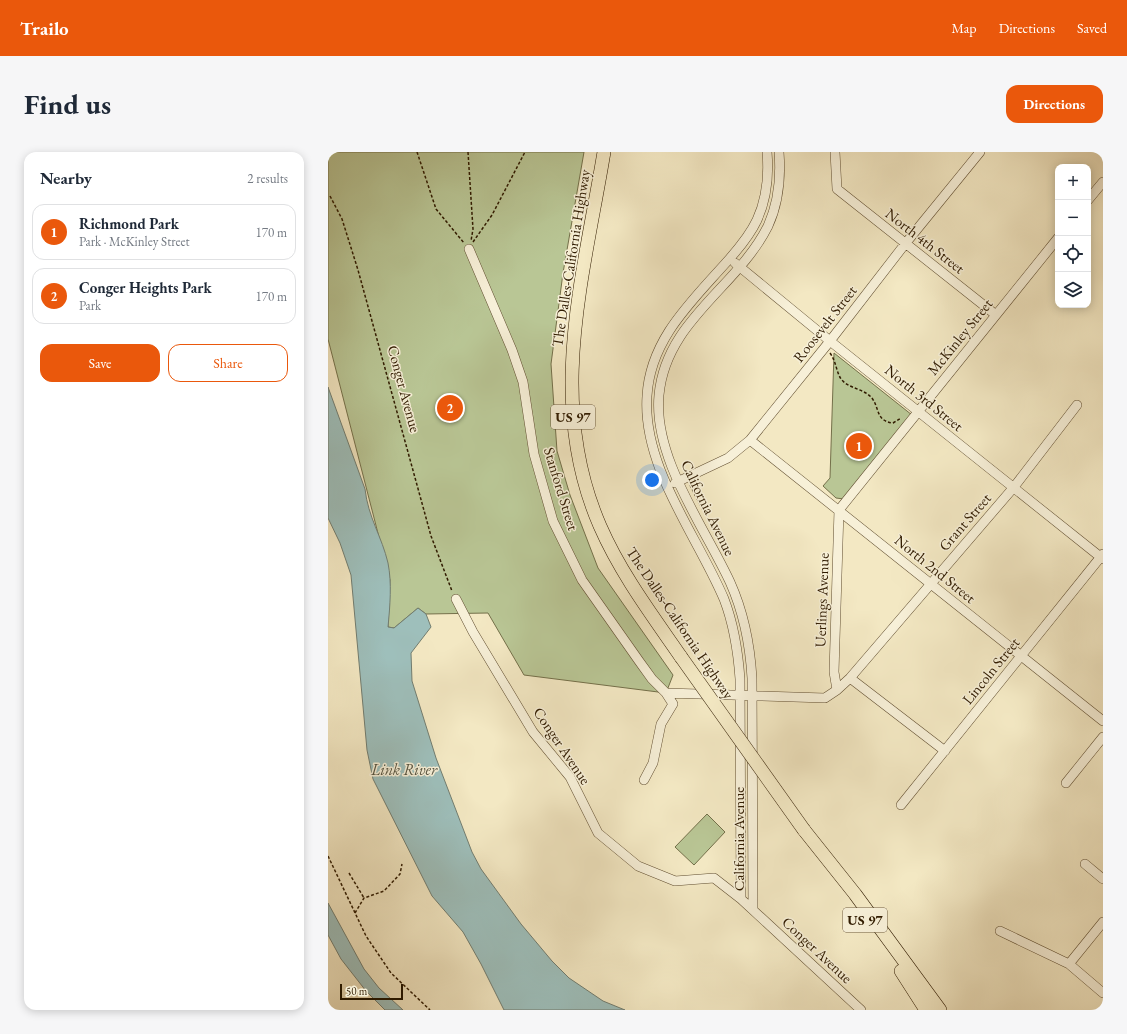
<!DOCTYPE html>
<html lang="en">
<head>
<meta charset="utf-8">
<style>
  :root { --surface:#fff; --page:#f6f6f7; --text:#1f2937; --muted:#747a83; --line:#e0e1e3; --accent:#ea580c }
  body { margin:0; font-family:"EB Garamond",serif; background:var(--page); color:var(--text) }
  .controls { position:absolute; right:12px; top:12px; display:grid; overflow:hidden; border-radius:8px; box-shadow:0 2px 10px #0003 }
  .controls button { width:36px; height:36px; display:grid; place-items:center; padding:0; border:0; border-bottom:1px solid var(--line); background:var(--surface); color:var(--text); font:20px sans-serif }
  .scale { position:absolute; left:12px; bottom:10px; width:63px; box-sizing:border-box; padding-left:4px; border:2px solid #301b00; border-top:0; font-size:11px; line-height:14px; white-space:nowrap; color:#301b00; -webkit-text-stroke:3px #f7f0d8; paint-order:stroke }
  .you { position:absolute; left:324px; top:328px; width:14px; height:14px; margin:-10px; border:3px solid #fff; border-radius:50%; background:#1a73e8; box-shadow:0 0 0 6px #1a73e833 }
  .badge { display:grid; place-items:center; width:26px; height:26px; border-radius:50%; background:var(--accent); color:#fff; font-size:13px; font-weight:700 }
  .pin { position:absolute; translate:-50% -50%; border:2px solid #fff; box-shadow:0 1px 4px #0006 }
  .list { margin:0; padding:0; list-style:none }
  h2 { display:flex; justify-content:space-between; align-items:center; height:52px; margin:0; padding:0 16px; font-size:17px }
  h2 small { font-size:13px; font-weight:400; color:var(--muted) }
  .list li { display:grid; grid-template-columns:26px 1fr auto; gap:12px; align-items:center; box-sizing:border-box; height:56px; margin:0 8px 8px; padding:0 8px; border:1px solid var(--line); border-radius:12px }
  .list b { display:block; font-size:15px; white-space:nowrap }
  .list p { margin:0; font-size:13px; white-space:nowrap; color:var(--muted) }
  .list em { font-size:13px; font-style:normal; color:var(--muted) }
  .actions { display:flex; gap:8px; padding:12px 16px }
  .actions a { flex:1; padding:9px 0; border:1px solid var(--accent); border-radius:12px; text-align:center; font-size:14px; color:var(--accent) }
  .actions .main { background:var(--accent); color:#fff }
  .icon { flex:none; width:22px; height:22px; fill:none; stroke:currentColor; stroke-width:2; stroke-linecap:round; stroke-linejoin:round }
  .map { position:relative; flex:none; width:775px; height:858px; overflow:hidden; border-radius:12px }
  header { display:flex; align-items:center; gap:24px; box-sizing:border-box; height:56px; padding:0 20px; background:var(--accent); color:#fff }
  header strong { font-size:19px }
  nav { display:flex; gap:22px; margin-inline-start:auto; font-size:14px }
  .intro { display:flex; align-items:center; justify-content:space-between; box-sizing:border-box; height:96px; padding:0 24px }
  h1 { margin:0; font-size:28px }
  .button { padding:10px 18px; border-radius:12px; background:var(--accent); color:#fff; font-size:14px; font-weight:700 }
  main { display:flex; gap:24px; padding:0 24px }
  aside { flex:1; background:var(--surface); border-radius:12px; box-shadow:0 2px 10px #0003 }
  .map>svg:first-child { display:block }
</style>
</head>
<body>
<header>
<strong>Trailo</strong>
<nav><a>Map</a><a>Directions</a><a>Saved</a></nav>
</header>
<div class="intro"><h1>Find us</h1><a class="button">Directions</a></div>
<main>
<aside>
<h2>Nearby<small>2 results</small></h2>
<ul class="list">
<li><span class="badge">1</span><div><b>Richmond Park</b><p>Park · McKinley Street</p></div><em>170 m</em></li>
<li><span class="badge">2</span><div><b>Conger Heights Park</b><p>Park</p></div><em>170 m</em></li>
</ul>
<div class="actions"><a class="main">Save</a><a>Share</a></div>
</aside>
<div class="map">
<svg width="775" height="858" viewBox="0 0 775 858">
  <rect width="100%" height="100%" fill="#f3e8c3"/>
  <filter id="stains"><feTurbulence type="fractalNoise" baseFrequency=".005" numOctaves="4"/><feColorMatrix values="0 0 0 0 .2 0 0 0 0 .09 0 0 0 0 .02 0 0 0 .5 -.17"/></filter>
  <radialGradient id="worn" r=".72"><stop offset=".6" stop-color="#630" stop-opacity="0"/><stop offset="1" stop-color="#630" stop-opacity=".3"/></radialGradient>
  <path fill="#b9c695" stroke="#74704a" d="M0,0H256L235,121L223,212L229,299L242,343L270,416L345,523L338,541L196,523L160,461L98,462L90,456L66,476L60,475L62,428L0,187Z
    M506,201L584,263L516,347L508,346L495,334L502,326Z
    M379,662L397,680L366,713L347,695Z"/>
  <path fill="#9ebfbb" stroke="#727d70" d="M0,235L37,337C40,365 54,385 60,411C64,431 62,454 60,475L66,476L90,456L98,462L103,475L83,501L84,529L108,606L144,700L153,717L193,772L224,809L241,826L275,849L297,858H176L153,812L135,780L104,744L45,627L39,598L23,423L12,391L0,366Z
    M0,751L36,817L51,836L75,858H57L38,839L13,807L0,783Z"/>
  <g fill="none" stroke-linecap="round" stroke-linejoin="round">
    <g stroke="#614e31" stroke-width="10">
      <path id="minor" d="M507,0L509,37L668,163
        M760,48L775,30
        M141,97L184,198L195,230L206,302L225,369L254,428L311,509L324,527L338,541L345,552L333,572L325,611L316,628
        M407,111L502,189L775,407
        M422,288L775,569
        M347,331L400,306L422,288L502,189L577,92L652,0
        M128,447L145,480L205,580L242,625L270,681L310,714L347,729L386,726L413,747L533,858
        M522,526L617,599
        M509,538L506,520L511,358L730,86
        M338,541L497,546L509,538L522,526L686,335L749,253
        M738,631L775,585
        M573,653L775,402
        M757,712L775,727
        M413,747L412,527C410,499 406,473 396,447C369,383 314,315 319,244C322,189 361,152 395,114C408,100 421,85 429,68C439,46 441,23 439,0
        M425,757L424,526C422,492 416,461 402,430C376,374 325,306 331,243C338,168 409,136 440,74C451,50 453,25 451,0
        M672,779L741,812L775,841
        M741,812L775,770"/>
    </g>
    <g stroke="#301b00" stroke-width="14">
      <path id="highway" d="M276,0C255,127 218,250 272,374C293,422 324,463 353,505
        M476,678L527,742L612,858
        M573,819L598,858"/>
    </g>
    <path stroke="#301b00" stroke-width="1.5" stroke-dasharray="3 2" stroke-linecap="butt" d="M89,0L108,57L136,91
      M140,0L145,77L143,89
      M2,44L14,67L30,118L103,384L124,439
      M145,90L164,63L197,0
      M502,201C508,209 508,219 513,227C521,237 534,236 543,245C552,255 547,269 565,271L573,266
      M362,333L377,362
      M0,704L38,784L63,821L102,858
      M21,721L36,746
      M27,761L36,746L56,739L72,722L74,712"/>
    <use href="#minor" stroke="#f7f0d8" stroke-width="9"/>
    <use href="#highway" stroke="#f3e8c3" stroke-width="13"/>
    <g stroke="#301b00" stroke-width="14" stroke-linecap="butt">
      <path id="highway-bridge" d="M353,505L476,678"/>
    </g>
    <use href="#highway-bridge" stroke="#f3e8c3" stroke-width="13"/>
  </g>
  <g text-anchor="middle" stroke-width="3" stroke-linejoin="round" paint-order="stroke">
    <g fill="#f7f0d8" stroke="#6c5b41" stroke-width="1">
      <rect x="223" y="253" width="44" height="24" rx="3"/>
      <rect x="515" y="756" width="44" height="24" rx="3"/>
    </g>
    <g font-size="14" font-weight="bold" fill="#301b00">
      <text x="245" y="270">US 97</text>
      <text x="537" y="773">US 97</text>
    </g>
    <g font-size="15" fill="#301b00" stroke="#f7f0d8">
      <text transform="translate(597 89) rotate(38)" y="5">North 4th Street</text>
      <text transform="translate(243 106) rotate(-81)" y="5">The Dalles-California Highway</text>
      <text transform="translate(497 172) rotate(-52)" y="5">Roosevelt Street</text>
      <text transform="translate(632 185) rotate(-51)" y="5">McKinley Street</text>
      <text transform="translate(76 237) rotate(75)" y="5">Conger Avenue</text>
      <text transform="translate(596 246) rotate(39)" y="5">North 3rd Street</text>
      <text transform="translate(233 337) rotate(73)" y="5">Stanford Street</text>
      <text transform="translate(380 356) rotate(64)" y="5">California Avenue</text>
      <text transform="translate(637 370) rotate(-49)" y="5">Grant Street</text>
      <text transform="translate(607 417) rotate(39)" y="5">North 2nd Street</text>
      <text transform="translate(494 448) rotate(-88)" y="5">Uerlings Avenue</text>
      <text transform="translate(352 471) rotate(56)" y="5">The Dalles-California Highway</text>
      <text transform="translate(663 519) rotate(-51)" y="5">Lincoln Street</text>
      <text transform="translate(234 594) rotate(56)" y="5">Conger Avenue</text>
      <text transform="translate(411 687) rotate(-90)" y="5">California Avenue</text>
      <text transform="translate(489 798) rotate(43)" y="5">Conger Avenue</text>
    </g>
    <g font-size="16" font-style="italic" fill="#565441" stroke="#f7f0d8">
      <text x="76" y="623">Link River</text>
    </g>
  </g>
  <rect width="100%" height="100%" filter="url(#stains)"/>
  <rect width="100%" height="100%" fill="url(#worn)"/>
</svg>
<div class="controls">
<button>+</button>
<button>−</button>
<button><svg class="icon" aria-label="locate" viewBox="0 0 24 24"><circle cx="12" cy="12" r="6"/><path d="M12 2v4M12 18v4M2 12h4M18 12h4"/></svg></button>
<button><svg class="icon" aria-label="layers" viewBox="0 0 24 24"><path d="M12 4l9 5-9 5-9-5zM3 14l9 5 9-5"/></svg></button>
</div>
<div class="scale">50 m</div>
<div class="you"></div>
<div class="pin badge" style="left:531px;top:294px">1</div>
<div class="pin badge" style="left:122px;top:256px">2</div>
</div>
</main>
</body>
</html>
